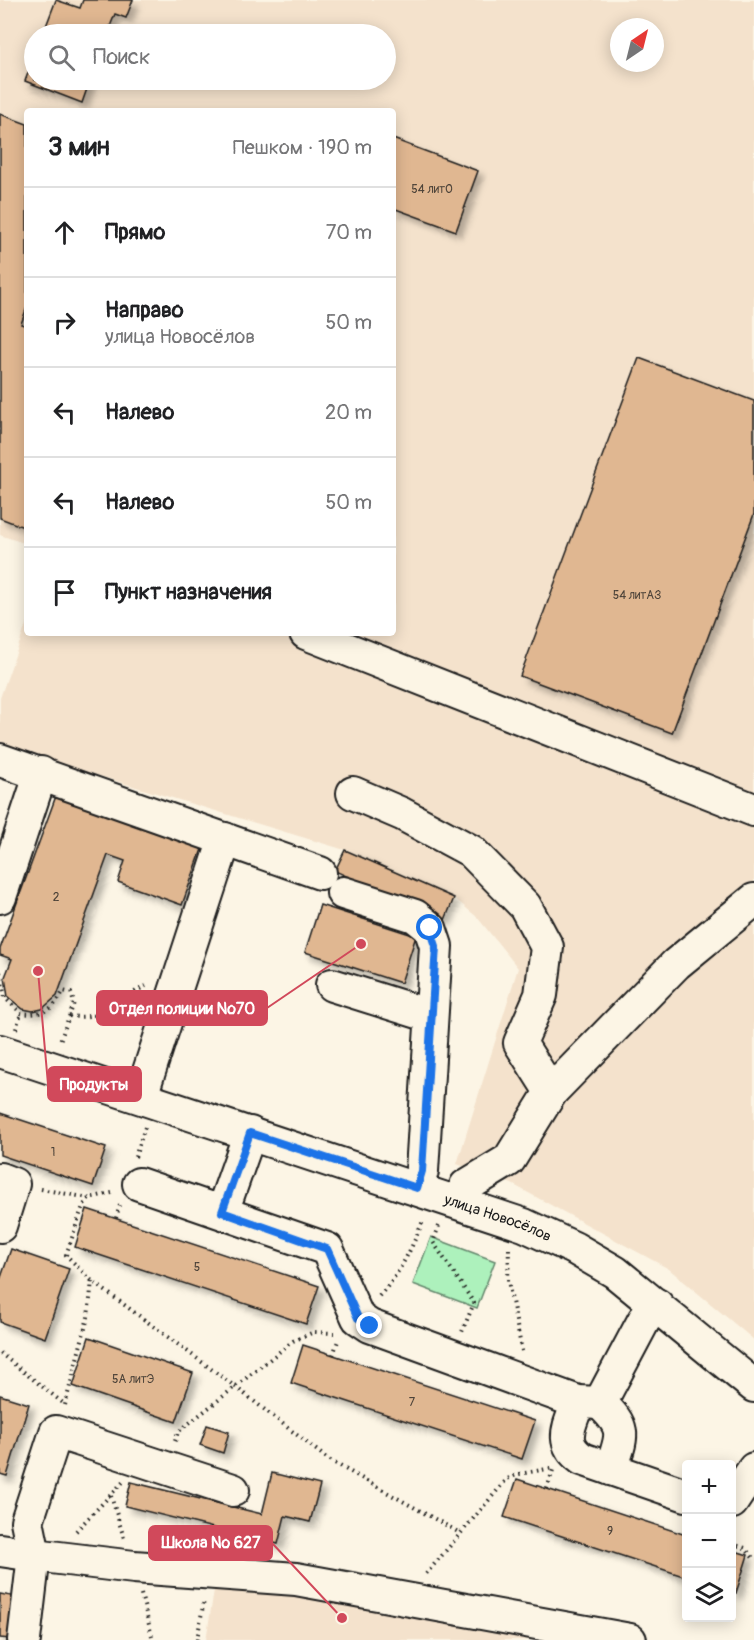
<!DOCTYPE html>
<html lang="ru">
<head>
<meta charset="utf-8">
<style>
  :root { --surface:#fff; --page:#f6f6f6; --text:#202124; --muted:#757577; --line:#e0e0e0 }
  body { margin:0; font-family:Pangolin,sans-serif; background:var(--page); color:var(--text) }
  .controls { position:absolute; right:18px; bottom:18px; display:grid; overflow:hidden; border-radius:6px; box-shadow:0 3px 15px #0003 }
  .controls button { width:54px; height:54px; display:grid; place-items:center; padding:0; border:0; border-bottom:2px solid var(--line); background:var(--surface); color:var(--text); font:30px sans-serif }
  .compass { position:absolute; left:610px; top:18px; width:54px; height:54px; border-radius:50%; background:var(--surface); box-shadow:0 3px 15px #0003; rotate:35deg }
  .stop { position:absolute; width:18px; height:18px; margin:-14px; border:4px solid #1a73e8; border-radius:50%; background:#fff }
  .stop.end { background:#1a73e8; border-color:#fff; box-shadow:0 2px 6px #0008 }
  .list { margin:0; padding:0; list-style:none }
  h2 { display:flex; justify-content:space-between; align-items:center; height:78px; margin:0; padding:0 24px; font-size:26px }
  h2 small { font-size:20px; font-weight:400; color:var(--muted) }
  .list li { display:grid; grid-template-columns:39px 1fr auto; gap:18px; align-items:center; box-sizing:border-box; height:90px; padding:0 24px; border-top:2px solid var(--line) }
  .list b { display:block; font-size:22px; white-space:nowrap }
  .list p { margin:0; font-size:20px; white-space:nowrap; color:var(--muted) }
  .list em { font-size:20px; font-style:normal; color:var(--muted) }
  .icon { flex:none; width:33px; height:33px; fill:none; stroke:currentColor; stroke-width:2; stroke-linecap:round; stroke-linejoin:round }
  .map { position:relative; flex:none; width:754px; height:1640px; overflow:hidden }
  .search { position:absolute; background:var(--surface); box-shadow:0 3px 15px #0003; left:24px; top:24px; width:372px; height:66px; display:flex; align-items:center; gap:15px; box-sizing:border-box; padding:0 21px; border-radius:33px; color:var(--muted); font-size:22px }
  .panel { position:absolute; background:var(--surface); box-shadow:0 3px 15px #0003; left:24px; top:108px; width:372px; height:528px; border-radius:6px }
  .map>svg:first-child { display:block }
</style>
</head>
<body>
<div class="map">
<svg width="754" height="1640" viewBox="0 0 754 1640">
  <defs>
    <filter id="shadow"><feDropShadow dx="5.5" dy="5.5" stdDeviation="3" flood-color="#0004"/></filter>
  </defs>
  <rect width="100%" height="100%" fill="#fcf5e5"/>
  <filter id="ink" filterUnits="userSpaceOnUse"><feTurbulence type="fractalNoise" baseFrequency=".0167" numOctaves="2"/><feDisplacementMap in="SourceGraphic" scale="12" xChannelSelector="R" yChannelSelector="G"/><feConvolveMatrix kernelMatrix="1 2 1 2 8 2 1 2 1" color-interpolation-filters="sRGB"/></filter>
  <g filter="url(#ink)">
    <path fill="#f4e2cc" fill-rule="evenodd" d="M0,0H754V1340L669,1269L512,1184L457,1164L518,968L477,917L454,898L345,850L0,746V698L27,622V633H393V111H27V544L0,535ZM619,27H655V63H619ZM34,34H386V80H34Z
      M215,1584L357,1597L592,1640H206Z"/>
    <path fill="#adf1bc" stroke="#64866c" stroke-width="1.5" d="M431,1237L495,1261L477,1308L413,1284Z"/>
    <path fill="#e0b791" stroke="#1c1c1c" stroke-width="1.5" filter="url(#shadow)" d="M56,0L80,8L83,0H133L126,18L115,14L107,34H43Z
      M34,57V80H90L82,103L25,81Z
      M0,114L27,124V307L21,324L27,326L26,528L0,518Z
      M393,139L478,171L456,231L393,208Z
      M639,358L754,401V514L672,733L520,676Z
      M60,785L206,838L182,905L118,882L125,861L108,855L57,996L42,1009L33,1011L23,1009L8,997L5,977L12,959L0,955V949Z
      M345,850L454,898L445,920L335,871Z
      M320,905L416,936L401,983L305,952Z
      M0,1113L106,1148L93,1186L0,1155Z
      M87,1209L319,1286L306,1324L75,1247Z
      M11,1249L69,1269L45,1338L0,1322V1280Z
      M89,1337L193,1373L176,1422L73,1386Z
      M303,1345L535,1421L522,1459L291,1383Z
      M0,1395L29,1404L7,1476L0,1474Z
      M207,1425L229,1432L223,1453L200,1445Z
      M272,1473L320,1485L310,1522L285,1516L278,1544L125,1506L131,1482L262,1514Z
      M517,1479L686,1535V1577L504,1517Z
      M732,1550L748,1555L736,1593L732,1592Z
      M0,1594L17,1597L11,1639L0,1638Z"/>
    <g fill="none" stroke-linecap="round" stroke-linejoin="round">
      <g stroke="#1c1c1c" stroke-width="36">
        <g id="minor">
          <path d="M306,633L754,810"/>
          <path d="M0,760L320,873"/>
          <path d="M353,793L402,814L471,851L525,906L547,947L541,995L520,1043L551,1092L509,1160L466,1186L461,1203"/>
          <path d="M343,893L415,916L430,928L436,946L422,1171L417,1188"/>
          <path d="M0,897L41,773"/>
          <path d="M332,985L431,1016"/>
          <path id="s1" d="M0,1051L524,1225L574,1248L615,1272L754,1386"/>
          <path d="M551,1092L676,964L754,900"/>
          <path d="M141,1096L225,839"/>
          <path d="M0,1179L13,1184L0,1226"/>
          <path d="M139,1184L327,1249L358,1318L370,1326L578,1402L600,1403L644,1320L657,1305"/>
          <path d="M222,1212L250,1133"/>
          <path d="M578,1402C570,1426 558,1442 582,1459L686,1495"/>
          <path d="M600,1403C628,1429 622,1436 611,1469"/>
          <path d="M732,1502L754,1469"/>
          <path d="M0,1550L34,1555L27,1521L56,1432L233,1490"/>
          <path d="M24,1640L34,1555L134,1567L296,1579L630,1640"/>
        </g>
      </g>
      <path stroke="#1c1c1c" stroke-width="4" stroke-dasharray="1.5 4.5" stroke-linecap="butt" d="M0,972L5,998L21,1013C41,1016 55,1010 63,991L71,993L74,1003L60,1041
        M69,1016C106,1021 116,1000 146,986
        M16,1029L21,1013
        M135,1157L145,1127
        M41,1189L89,1198
        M112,1193L89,1198L83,1206L66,1255L92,1281L237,1388L329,1460L460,1533
        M116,1218L120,1205
        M439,1226L433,1242L474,1303L462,1332
        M509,1249L508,1281L522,1351
        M379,1296C400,1274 411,1249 423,1221
        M0,1353L63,1403
        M333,1355L339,1338
        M65,1405L88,1317L92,1281
        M175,1441L178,1432L293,1341L314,1332L334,1333
        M547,1489L553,1470
        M111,1496L124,1538
        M76,1531L123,1482
        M732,1544L745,1548L754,1559
        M426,1574L507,1479L519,1474L553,1468
        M141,1594L153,1640
        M197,1640L204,1600"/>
      <use href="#minor" stroke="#fcf5e5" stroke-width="32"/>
    </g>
  </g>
  <g fill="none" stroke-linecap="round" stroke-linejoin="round" filter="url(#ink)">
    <path stroke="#1a73e8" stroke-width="8" d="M370,1326L358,1318L327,1249L222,1212L250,1133L417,1188L422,1171L436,946L430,928"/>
  </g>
  <g text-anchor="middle" stroke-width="4.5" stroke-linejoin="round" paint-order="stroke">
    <g font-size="12" fill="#4d4339">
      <text x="432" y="193">54 литО</text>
      <text x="637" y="599">54 литАЗ</text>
      <text x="56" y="901">2</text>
      <text x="53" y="1156">1</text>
      <text x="197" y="1271">5</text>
      <text x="133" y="1383">5А литЭ</text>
      <text x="412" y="1406">7</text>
      <text x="610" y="1535">9</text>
    </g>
    <g font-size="15" fill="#1c1c1c" stroke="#fcf5e5">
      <text dy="5" stroke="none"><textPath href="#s1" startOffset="525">улица Новосёлов</textPath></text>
    </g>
  </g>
  <path fill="none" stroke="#d1495b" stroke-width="2" d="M361 944L267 1008M38 971L48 1084M342 1618L272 1543"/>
  <g fill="#d1495b" stroke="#fcf5e5" stroke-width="2">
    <circle cx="361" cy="944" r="6"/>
    <circle cx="38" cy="971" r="6"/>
    <circle cx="342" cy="1618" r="6"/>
  </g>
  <g fill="#d1495b" stroke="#d1495b" stroke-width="2">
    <rect x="97" y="991" width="170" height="34" rx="6"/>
    <rect x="48" y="1067" width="93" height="34" rx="6"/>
    <rect x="149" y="1526" width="123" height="34" rx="6"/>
  </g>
  <g font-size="16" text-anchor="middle" font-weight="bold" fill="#fff">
    <text x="182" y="1014">Отдел полиции №70</text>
    <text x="94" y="1090">Продукты</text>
    <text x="211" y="1548">Школа № 627</text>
  </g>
</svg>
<div class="controls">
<button>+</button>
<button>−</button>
<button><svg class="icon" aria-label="layers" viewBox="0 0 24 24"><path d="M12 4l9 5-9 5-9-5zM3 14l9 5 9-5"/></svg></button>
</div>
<svg class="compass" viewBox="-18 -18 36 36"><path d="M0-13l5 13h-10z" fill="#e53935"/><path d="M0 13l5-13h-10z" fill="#757577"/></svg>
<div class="stop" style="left:430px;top:928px"></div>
<div class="stop end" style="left:370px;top:1326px"></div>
<div class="search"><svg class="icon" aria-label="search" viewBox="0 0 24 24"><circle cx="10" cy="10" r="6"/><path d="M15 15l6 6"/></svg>Поиск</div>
<section class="panel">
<h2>3 мин<small>Пешком · 190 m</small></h2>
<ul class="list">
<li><svg class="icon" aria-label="ahead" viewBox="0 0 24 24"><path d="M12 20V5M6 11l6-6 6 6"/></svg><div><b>Прямо</b></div><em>70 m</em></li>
<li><svg class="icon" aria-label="right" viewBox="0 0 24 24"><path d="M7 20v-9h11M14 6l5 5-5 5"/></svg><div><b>Направо</b><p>улица Новосёлов</p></div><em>50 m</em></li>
<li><svg class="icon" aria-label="left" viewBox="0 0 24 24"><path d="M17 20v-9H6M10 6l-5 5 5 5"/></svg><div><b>Налево</b></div><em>20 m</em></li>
<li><svg class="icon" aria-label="left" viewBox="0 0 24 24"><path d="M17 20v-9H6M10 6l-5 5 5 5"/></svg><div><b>Налево</b></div><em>50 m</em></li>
<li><svg class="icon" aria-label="arrive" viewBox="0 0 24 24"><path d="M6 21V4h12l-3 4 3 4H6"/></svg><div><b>Пункт назначения</b></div></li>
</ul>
</section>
</div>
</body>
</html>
